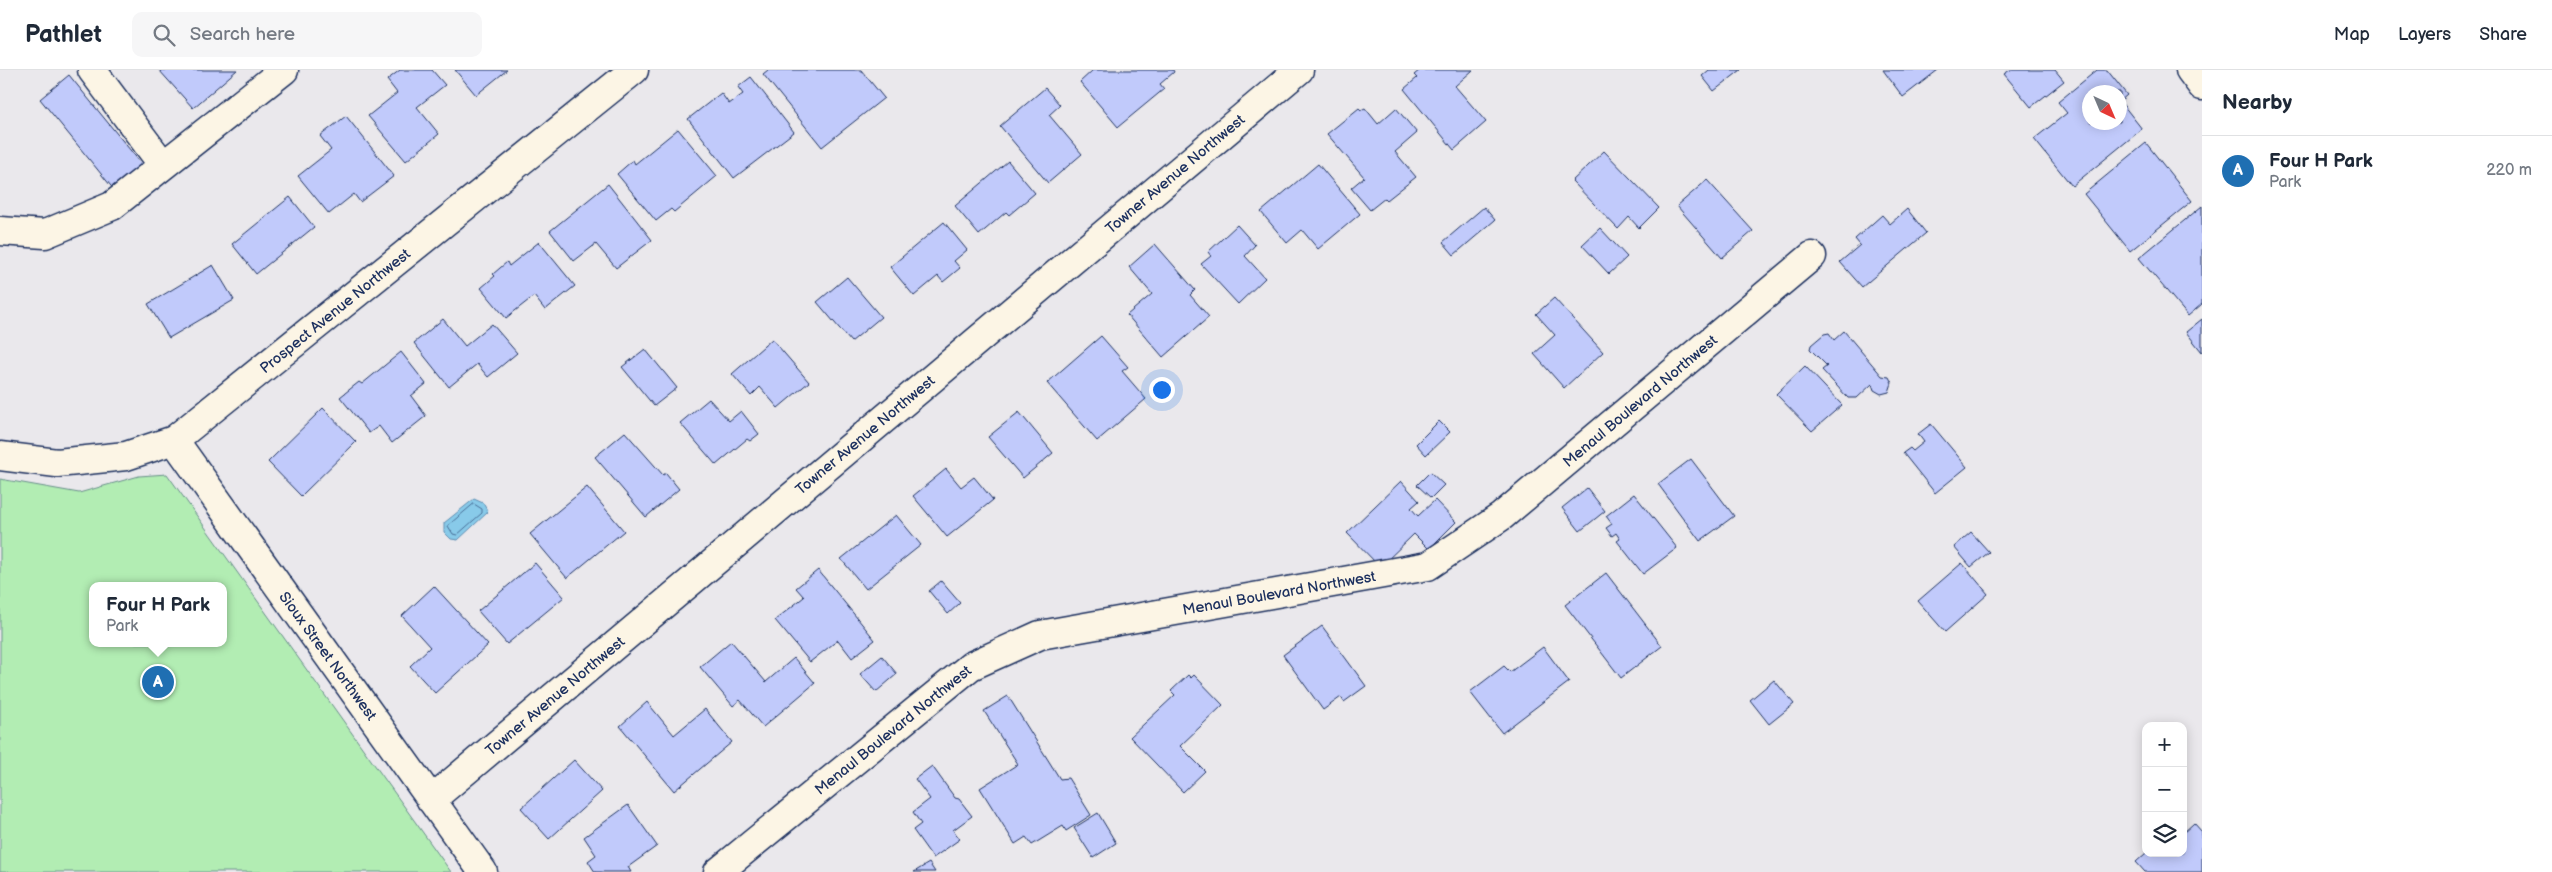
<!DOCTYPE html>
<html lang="en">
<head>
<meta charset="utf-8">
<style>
  :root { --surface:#fff; --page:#f6f6f7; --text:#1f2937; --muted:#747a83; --line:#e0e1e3; --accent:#1f6fb2 }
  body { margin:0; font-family:"Balsamiq Sans",sans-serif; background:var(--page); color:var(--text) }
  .controls { position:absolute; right:15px; bottom:15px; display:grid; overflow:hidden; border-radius:10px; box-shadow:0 2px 12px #0003 }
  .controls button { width:45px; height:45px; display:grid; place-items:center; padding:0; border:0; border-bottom:1px solid var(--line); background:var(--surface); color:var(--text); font:25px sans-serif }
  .compass { position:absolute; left:2082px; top:15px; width:45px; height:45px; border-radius:50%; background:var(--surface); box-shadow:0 2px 12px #0003; rotate:136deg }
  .you { position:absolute; left:1161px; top:319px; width:18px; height:18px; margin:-12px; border:4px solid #fff; border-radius:50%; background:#1a73e8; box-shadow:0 0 0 8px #1a73e833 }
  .badge { display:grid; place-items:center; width:32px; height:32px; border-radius:50%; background:var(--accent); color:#fff; font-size:16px; font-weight:700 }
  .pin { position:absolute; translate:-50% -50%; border:2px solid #fff; box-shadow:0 1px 5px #0006 }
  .popup { position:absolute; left:89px; top:512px; width:138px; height:65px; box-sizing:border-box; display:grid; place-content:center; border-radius:10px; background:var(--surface); filter:drop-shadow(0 1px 4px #0005); font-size:16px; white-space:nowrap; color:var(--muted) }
  .popup b { font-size:19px; color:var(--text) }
  .popup::after { content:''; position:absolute; left:50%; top:100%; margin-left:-10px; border:10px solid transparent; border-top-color:var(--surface) }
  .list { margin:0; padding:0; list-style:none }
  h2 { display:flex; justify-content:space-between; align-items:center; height:65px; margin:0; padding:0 20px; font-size:21px }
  h2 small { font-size:16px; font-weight:400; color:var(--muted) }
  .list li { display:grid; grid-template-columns:32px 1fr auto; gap:15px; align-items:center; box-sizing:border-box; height:70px; padding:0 20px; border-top:1px solid var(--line) }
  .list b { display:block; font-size:19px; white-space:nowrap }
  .list p { margin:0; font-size:16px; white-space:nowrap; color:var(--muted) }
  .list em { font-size:16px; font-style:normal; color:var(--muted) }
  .icon { flex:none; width:28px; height:28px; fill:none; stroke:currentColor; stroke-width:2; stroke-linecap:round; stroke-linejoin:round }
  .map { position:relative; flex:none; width:2202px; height:802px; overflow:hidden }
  header { display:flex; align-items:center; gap:30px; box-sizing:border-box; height:70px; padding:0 25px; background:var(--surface); border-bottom:1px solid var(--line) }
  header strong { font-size:24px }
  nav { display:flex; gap:28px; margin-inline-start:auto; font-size:18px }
  .search { width:350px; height:45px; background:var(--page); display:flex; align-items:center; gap:12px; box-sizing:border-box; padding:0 18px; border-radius:10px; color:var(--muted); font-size:19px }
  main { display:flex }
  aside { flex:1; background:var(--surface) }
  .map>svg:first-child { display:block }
</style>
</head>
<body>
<header>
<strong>Pathlet</strong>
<div class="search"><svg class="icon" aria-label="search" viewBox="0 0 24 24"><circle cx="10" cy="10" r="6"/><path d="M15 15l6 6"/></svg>Search here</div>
<nav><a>Map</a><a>Layers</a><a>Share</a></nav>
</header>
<main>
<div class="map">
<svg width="2202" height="802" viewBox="0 0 2202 802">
  <rect width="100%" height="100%" fill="#eae8ec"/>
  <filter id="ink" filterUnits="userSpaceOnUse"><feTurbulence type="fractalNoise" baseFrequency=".02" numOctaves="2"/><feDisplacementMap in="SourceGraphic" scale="10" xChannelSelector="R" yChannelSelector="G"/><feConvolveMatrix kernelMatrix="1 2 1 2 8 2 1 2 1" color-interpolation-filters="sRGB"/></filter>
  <g filter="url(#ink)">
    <path fill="#b2edb3" stroke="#668e88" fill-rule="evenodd" d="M167,404L451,802H0V409L79,423L139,406ZM93,516H223V573H93Z"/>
    <path fill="#88cae9" stroke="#5c8cb1" d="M474,429L483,433L488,442L458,470L451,469L444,462V453Z"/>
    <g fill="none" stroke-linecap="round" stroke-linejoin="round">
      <path stroke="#476d96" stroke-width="1" d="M474,434L482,439V443L457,465L453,464L448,456Z"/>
    </g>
    <path fill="#c1cafb" stroke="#1b2f5e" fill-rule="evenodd" d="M159,0H237L193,38Z
      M400,0H432L445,15L417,37L439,64L406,91L368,46L397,23L387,10Z
      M455,0H507L476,25Z
      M768,0H861L884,28L822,77L763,4Z
      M1093,0H1173L1174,2L1160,14L1164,19L1118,57L1080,12Z
      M1420,0H1473L1455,16L1486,52L1454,80L1404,19L1417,8L1414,5Z
      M1709,0H1741L1714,21L1702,6Z
      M1883,0H1938L1903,27Z
      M2010,0H2055L2064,11L2031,37L2004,4Z
      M2097,0H2107L2127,25L2120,31L2142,59L2072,116L2034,69L2067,43L2058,32ZM2090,22H2120V52H2090Z
      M69,5L144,97L115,121L40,29Z
      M751,7L794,62L734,108L688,49L721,23L729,34L743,24L738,17Z
      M1045,18L1060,35L1049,45L1082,84L1048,113L1000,56Z
      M1359,38L1361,40L1365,38L1378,54L1396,38L1417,63L1395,82L1416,107L1387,130L1385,128L1370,140L1351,118L1364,107L1327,64Z
      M346,46L394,106L360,132L354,124L329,144L298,106L331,80L320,66Z
      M678,59L717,106L674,142L671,139L656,151L617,104L633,90L635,94Z
      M2146,73L2192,131L2130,181L2084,124Z
      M1604,81L1659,138L1639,158L1629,147L1618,159L1572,111Z
      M1008,91L1035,123L1009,145L1006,142L979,165L955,136Z
      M1318,94L1360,144L1318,179L1302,160L1287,173L1261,142Z
      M1707,110L1753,161L1722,188L1677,136Z
      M608,114L652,170L616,198L596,174L574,191L550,161Z
      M290,127L314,157L256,204L232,174Z
      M2202,136V234L2188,246L2139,188Z
      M1484,137L1495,150L1454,185L1443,172Z
      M1907,139L1926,163L1862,217L1840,192L1860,175L1855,169L1882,145L1890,154Z
      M944,152L967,180L954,191L960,198L943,212L938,206L914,226L890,197Z
      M1237,155L1255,175L1245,186L1265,208L1238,234L1201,194L1211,186L1208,182Z
      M1600,158L1627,187L1609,204L1582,175Z
      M539,172L575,216L545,240L534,226L506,248L481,218L495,206L493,204L507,192L509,196Z
      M1155,174L1195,220L1190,225L1209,247L1163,287L1127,245L1152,224L1129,197Z
      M213,195L234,230L169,268L148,234Z
      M847,207L881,247L851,272L817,232Z
      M1554,228L1603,282L1564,318L1534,284L1555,265L1536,244Z
      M443,249L465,276L492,254L517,283L488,307L477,294L449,317L414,273Z
      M2202,249V282L2186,262Z
      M1844,261L1882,306L1889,307L1892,313L1889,322L1881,324L1874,320L1872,314L1857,328H1848L1822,300L1827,296L1810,279L1811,275L1824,264L1829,263L1834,270Z
      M1101,266L1128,297L1122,301L1146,329L1097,371L1047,313Z
      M772,269L809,312L778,338L760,317L751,326L732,304Z
      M645,279L677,318L654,336L622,297Z
      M401,282L426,314L411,326L426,346L392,373L379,356L369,363L340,327L359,312L362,314Z
      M1805,296L1842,335L1812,361L1776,324Z
      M709,329L729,351L741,341L759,364L750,371L747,369L716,395L680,353Z
      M323,338L356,372L301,426L268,392Z
      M1019,342L1053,383L1023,408L988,367Z
      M1439,351L1450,362L1426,385L1416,374Z
      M1931,354L1967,397L1935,423L1903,383L1910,378L1913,381L1924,372L1918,364Z
      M625,362L663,405L666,403L679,419L646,447L595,387Z
      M1691,389L1734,446L1700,471L1658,414Z
      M946,399L961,417L974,407L993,430L947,467L913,426Z
      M1430,402L1444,415L1431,428L1417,415Z
      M1401,411L1419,431L1411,438L1418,446L1435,430L1456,452L1429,479L1414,464L1380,497L1347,463Z
      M587,417L624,461L567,508L530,464Z
      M1587,418L1605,441L1580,461L1562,438Z
      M1634,424L1677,478L1643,504L1617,471L1620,469L1616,463L1612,466L1606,458L1612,454L1606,446Z
      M896,445L921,475L866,519L841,489Z
      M1971,462L1989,482L1971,497L1954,477Z
      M535,493L564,527L507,574L478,541Z
      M1962,493L1988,524L1945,562L1918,531Z
      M818,500L875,570L852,588L838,570L810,592L775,550L804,527L796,518Z
      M1606,503L1662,576L1621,608L1565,535Z
      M941,511L960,533L948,544L929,521Z
      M434,516L488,575L435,623L410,596L430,577L402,546Z
      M1322,556L1366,616L1344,632L1341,627L1323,640L1283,585Z
      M731,571L766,612L794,588L815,613L763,657L740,630L733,636L700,597Z
      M1543,577L1569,612L1502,663L1470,622L1504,596L1510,602Z
      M882,586L897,604L876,622L860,604Z
      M1188,605L1191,608L1194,605L1223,635L1180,676L1205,701L1183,722L1130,667L1175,625L1171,621Z
      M1774,610L1794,634L1769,654L1750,630Z
      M1008,626L1060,709L1068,708L1091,745L1066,761L1063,756L1032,775L1026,767L1015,774L980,718L1018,694L984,641Z
      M647,632L674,665L705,639L732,672L674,721L620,656Z
      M574,690L602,721L549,769L521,738Z
      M932,696L955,728L959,729L972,746L953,760L960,769L933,788L913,760L921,754L913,742L930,729L915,709Z
      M628,735L657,776L628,797L631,802H595L588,791L596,785L584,767Z
      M1098,743L1116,773L1093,788L1074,758Z
      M2194,753L2202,762V802H2145L2136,792L2146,783H2183V763Z
      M929,793L935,802H914Z"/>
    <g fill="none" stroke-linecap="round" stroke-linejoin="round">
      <g stroke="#1b2f5e" stroke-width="31">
        <path id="minor" d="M92,0L163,95
          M2190,0L2202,16
          M0,161L45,164L112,136L284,0
          M174,370L483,802
          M0,386L57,393L126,386L174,370L634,0
          M431,730L1299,0
          M718,802L971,596L1040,565L1428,496L1502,446L1812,186"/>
      </g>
      <use href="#minor" stroke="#fcf5e5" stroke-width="28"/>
    </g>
  </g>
  <g text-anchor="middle" stroke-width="4.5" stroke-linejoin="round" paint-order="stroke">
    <g font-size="15" fill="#1b2f5e" stroke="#fcf5e5">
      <text transform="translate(1175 104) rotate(-40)" y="5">Towner Avenue Northwest</text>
      <text transform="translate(335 241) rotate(-39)" y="5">Prospect Avenue Northwest</text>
      <text transform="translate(1640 331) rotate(-40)" y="5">Menaul Boulevard Northwest</text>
      <text transform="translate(865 365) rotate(-40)" y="5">Towner Avenue Northwest</text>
      <text transform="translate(1279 523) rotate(-10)" y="5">Menaul Boulevard Northwest</text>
      <text transform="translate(328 586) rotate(54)" y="5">Sioux Street Northwest</text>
      <text transform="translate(555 626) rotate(-40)" y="5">Towner Avenue Northwest</text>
      <text transform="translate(893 660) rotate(-39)" y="5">Menaul Boulevard Northwest</text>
    </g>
  </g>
</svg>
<div class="controls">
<button>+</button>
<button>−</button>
<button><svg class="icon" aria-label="layers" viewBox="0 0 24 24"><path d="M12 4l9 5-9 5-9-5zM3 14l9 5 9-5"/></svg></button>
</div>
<svg class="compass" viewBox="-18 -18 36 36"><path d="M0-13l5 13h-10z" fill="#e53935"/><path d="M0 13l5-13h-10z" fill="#747a83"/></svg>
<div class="you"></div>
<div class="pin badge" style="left:158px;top:612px">A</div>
<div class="popup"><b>Four H Park</b>Park</div>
</div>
<aside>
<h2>Nearby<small></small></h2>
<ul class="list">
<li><span class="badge">A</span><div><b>Four H Park</b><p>Park</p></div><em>220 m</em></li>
</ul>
</aside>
</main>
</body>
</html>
